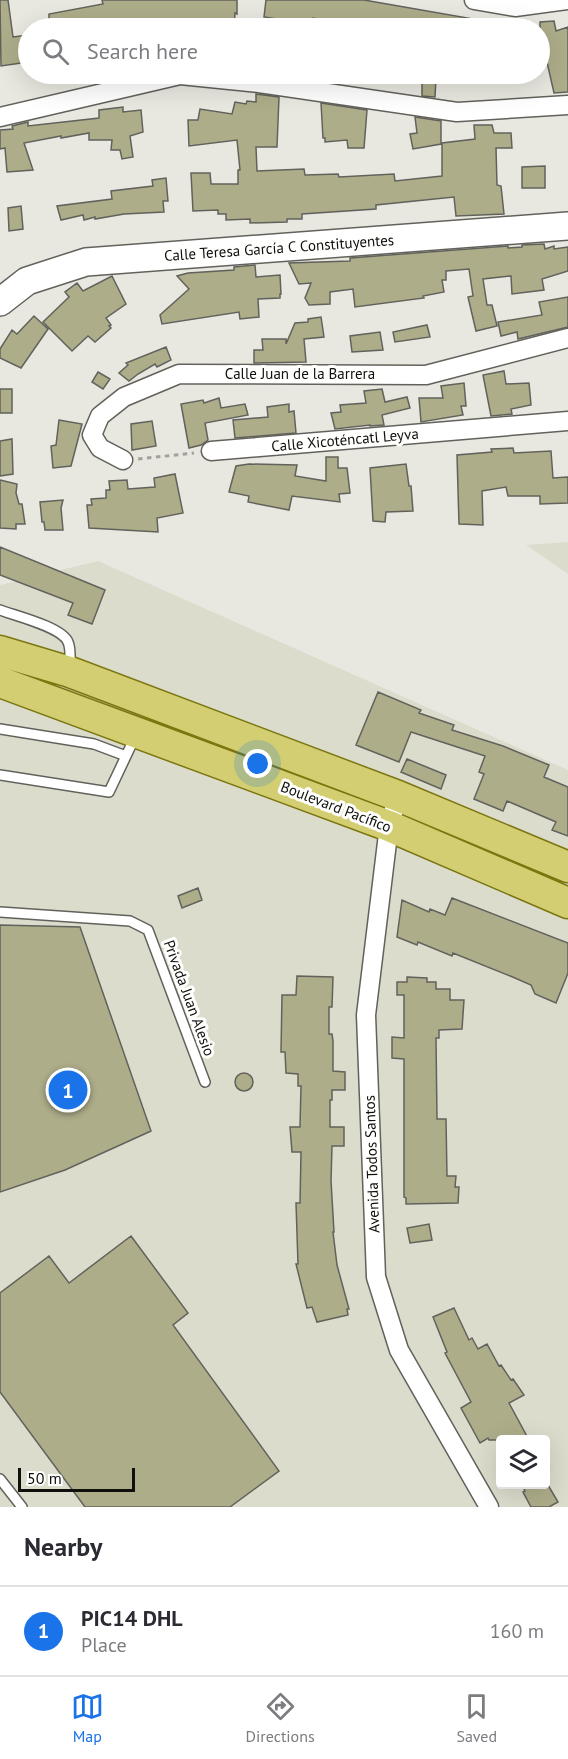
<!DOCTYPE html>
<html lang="en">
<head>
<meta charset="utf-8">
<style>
  :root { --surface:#fff; --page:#f7f7f7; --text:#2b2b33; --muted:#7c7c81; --line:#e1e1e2; --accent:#1a73e8 }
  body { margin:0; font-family:"PT Sans",sans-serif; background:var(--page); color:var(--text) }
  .controls { position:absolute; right:18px; bottom:18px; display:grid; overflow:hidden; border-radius:6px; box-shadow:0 6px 24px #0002 }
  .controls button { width:54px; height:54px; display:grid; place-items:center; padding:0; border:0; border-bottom:2px solid var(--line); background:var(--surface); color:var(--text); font:30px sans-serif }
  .scale { position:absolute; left:18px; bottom:15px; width:117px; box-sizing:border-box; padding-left:6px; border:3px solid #0f0f0c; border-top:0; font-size:16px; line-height:21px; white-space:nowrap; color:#0f0f0c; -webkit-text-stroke:4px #fffffe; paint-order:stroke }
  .you { position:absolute; left:258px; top:764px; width:21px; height:21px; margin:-15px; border:4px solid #fff; border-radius:50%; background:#1a73e8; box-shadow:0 0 0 9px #1a73e833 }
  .badge { display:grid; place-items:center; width:39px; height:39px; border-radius:50%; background:var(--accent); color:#fff; font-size:20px; font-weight:700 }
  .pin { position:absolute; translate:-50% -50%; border:3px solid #fff; box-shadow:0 2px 6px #0006 }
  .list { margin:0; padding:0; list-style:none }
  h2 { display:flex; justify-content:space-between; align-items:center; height:78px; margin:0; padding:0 24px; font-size:26px }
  h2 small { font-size:20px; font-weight:400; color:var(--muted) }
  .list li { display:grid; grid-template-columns:39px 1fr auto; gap:18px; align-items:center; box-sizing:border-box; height:90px; padding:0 24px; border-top:2px solid var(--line) }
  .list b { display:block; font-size:22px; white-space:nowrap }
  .list p { margin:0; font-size:20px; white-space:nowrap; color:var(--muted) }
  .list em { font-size:20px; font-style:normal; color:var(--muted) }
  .icon { flex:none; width:33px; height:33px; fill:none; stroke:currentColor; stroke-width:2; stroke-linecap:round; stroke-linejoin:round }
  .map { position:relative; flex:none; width:568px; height:1507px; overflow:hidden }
  .search { position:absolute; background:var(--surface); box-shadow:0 6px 24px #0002; left:18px; right:18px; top:18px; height:66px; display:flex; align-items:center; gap:15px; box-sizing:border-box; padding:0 21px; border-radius:33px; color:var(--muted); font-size:22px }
  .sheet { height:168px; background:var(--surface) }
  nav { display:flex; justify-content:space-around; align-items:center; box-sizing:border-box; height:84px; border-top:2px solid var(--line); background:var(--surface); font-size:16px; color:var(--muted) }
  nav a { display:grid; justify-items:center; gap:3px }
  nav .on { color:var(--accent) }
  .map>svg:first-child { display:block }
</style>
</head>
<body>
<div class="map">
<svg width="568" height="1507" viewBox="0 0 568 1507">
  <rect width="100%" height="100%" fill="#e8e8e0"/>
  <path fill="#dcdccd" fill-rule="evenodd" d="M568,542V574L526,545Z
    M98,561L568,770V1507H0V585ZM500,1440H546V1484H500Z"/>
  <path fill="#aead8a" stroke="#62625c" stroke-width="1.5" d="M0,0H8L13,37L28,35V62L1,66Z
    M102,0H237V14L235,13L234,28H129V25L106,28H49V14L103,4Z
    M266,0H364L485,21L484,28H373L346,22L345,24L313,18L311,28H276V19L264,17Z
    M554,21L556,31L568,27V92L554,93L544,49L540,50V22Z
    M422,74H434V77H436L435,97L422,96Z
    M256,94L279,97L277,147H256L257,171L304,169L305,175L338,174L339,177L394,174L395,181L442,176V143L475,139L474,125H492L494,133H511L512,148H496L497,185L501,186L504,214L456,216L454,197L376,205V209L302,214V219H287V222L250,223V219L226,220V214H218V210L193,211L191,173H210L211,184H238V170H240L237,140L189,146L188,120H198L200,109L232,114L235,102L246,104L247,101L256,102Z
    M321,103L367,110L364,148H348L347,140L325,142V138H323Z
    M123,107V112L141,110L143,132L130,136L133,157L122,159L120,150H111L112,140H89V133L61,138V136L24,143L33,170L7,172L5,148L0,149V130L13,129L12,126L28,122V126L99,118V110Z
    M415,117L441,121V144L413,149L410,134L417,133Z
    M545,166V188H522V167Z
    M166,178L168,201H163L164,212L124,214L95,219V217L84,220L83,215L61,220L57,206L112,199L111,191L153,186L152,180Z
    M21,206L23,229L9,231L8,208Z
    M544,244L545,249L554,246V249L568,247V271L542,279L544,290L512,294L511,276L483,279L487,305H492L497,326L476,331L468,297L473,296L469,269L446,271V280H442L444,292L423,296L424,298L355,307L353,289L330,292V304L309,305L305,298L311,283L299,284L289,263L350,261V258L508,246V248L522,247V245Z
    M255,265L256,277L280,275L281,294H280V298L258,299L259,317L240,319L239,312L162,324L160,315L189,289L177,276L188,273L234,270V267Z
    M112,276L126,304L106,318L111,325L109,326L111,328L95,342L88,336L72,351L43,322L69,297L65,292L77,283L83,291Z
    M568,297V327L518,339L517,332L501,336L498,322L542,315L539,302Z
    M34,316L48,329L21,368L0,358V349L12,330L17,334Z
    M321,317L324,337L304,339L306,362L254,363V350H263L262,339H286V344L295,323L308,322V319Z
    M427,325L430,337L395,342L393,332Z
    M380,332L383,350L352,352L350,336Z
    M166,347L171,360L157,367L155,364L138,374L129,381L119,373L128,365L126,363Z
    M504,371L506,384L529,383L531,405L511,409L512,414L491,416L483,375Z
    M98,372L110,379L103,389L92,382Z
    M464,383L466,406H461L463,415L421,422L419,398H443L441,386Z
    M0,389H12V413H0Z
    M382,389L385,402L407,397L410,408L382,415L384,425L370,426V425L335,429L331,413L341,412L340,405L366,403L364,391Z
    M219,398L221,408L245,404L248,415L205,423L208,440L201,445L189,448L181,404L203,400L204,403Z
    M289,404V412L294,411L296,433L235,438L233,420L268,417L267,407Z
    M59,420L82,424L71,466L53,468L51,446L56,445Z
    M152,421L156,446L132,450L131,424Z
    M12,439L13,474L0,476V441Z
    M513,448L514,453L551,451L553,478L568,477V503L540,504V496H508L506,487L482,491L483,525L459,524L457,455L492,452L491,449Z
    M326,457H338V468H347L350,493L339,494L340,502L292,496L289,510L248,502L249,496L229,492L236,466L249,464L297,465L295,476L326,481Z
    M406,464L409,486H411L413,511L386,512L385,522L373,521L370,468Z
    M175,474L183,513L157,518L158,532L89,528L87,505H92L91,499L106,498V490H110L109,481L127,480L128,489L155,487L154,478Z
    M0,480L17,484L16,493L19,504H22L25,524H16V529L0,528Z
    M63,500L61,508L63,530H45L44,522H42L40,502Z
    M0,547L105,590L92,624L68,615L73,603L0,575Z
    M378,692L421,710L419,713L454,725L452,730L503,746L549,765L544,777L568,787V836L552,830L556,822L507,801L503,811L474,799L484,774L479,772L485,756L411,732L399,762L356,745Z
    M407,759L446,775L441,789L401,772Z
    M198,888L202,900L182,908L178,896Z
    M452,898L568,943V973L556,1003L535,994L531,985L515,978L453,953L452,956L418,942L417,945L397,937L402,900L429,912L430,909L445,915Z
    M0,925L80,927L151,1131L65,1170L0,1192Z
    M297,976L333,977L332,1007H329V1034H332L333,1041V1071L345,1072V1090H332V1100H330V1127H344V1146H332L331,1181L334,1232H333L337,1265L349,1309H347L348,1315L317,1322L312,1307L307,1308L296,1264H298L296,1203H300L301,1152H292L290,1127H300L301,1086H298V1074L286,1073L285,1052H281L282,995H296Z
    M407,977L427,978V982H436V989H450V1000H464L462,1029L439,1030V1038H436L437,1119H446L447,1176H456L455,1187H459L458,1203L406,1204V1198L404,1197V1059L392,1058V1037L404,1038V995H397V982H407Z
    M235 1082a9 9 0 1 1 18 0a9 9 0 1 1-18 0Z
    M429,1224L432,1240L410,1243L407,1228Z
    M131,1236L188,1313L173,1325L279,1471L230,1507H85L0,1392V1293L49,1256L69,1283Z
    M454,1308L469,1340L472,1338L478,1349L487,1344L499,1366L501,1365L511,1380L513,1379L524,1395L509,1403L529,1440H489L488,1438L480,1443L461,1408L471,1402L445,1353L447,1352L433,1317Z
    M522,1485H548L558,1502L549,1507H531L523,1492L525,1491Z"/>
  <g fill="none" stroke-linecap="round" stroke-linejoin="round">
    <g stroke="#62615b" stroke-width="12">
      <path id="lane" d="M0,610C16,616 62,627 68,642C71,649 70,658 70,666
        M0,729L94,744L126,756
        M0,775L109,792L135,737
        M0,912L130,921L148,930L205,1082
        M0,1479L22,1507"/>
    </g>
    <g stroke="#62615b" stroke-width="21">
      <path id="street" d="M474,0L515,7L568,0
        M0,117L180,75L259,83L457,112L568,105
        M211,451L568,421
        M123,460L100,448L92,435L100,416L124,397L179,374L426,375L568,338
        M398,796L389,826L366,1015L376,1277L399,1350L489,1507"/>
    </g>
    <g stroke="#62615b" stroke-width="30">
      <path id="secondary" d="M0,302L27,281L86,262L568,226"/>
    </g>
    <g stroke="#7c7610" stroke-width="33">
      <path id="primary" d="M0,651L70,672L398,796L568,867
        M0,682L389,826L568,903"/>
    </g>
    <path stroke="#a2a29c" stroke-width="3" stroke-dasharray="4.5 4.5" stroke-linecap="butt" d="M138,459L194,453"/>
    <use href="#lane" stroke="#fff" stroke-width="9"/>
    <use href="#street" stroke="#fff" stroke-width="18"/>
    <use href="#secondary" stroke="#fff" stroke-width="27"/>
    <use href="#primary" stroke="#d3ce71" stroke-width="30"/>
  </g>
  <g text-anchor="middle" stroke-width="6" stroke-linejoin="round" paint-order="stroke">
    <g font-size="15" fill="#0f0f0c" stroke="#fffffe">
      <text transform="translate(279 248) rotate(-4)" y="5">Calle Teresa García C Constituyentes</text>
      <text x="300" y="379">Calle Juan de la Barrera</text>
      <text transform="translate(345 440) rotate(-5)" y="5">Calle Xicoténcatl Leyva</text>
      <text transform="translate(336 807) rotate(21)" y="5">Boulevard Pacífico</text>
      <text transform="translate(189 998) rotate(70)" y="5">Privada Juan Alesio</text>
      <text transform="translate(372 1164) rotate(-92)" y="5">Avenida Todos Santos</text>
    </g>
  </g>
</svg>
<div class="controls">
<button><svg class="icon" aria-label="layers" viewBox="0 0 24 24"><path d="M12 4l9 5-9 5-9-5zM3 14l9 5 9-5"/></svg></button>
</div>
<div class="scale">50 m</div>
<div class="you"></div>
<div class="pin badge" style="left:68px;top:1090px">1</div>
<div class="search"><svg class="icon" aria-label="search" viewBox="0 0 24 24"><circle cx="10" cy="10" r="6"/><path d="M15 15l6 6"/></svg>Search here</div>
</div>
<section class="sheet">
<h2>Nearby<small></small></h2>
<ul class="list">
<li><span class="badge">1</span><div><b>PIC14 DHL</b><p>Place</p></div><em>160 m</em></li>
</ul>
</section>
<nav>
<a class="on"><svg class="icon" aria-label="map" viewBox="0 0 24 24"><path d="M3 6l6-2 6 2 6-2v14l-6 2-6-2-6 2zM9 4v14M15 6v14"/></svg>Map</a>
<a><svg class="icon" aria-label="directions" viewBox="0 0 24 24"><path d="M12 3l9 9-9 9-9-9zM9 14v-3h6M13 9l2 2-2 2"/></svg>Directions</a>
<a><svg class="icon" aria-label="saved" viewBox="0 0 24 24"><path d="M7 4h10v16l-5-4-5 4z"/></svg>Saved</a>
</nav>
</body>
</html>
